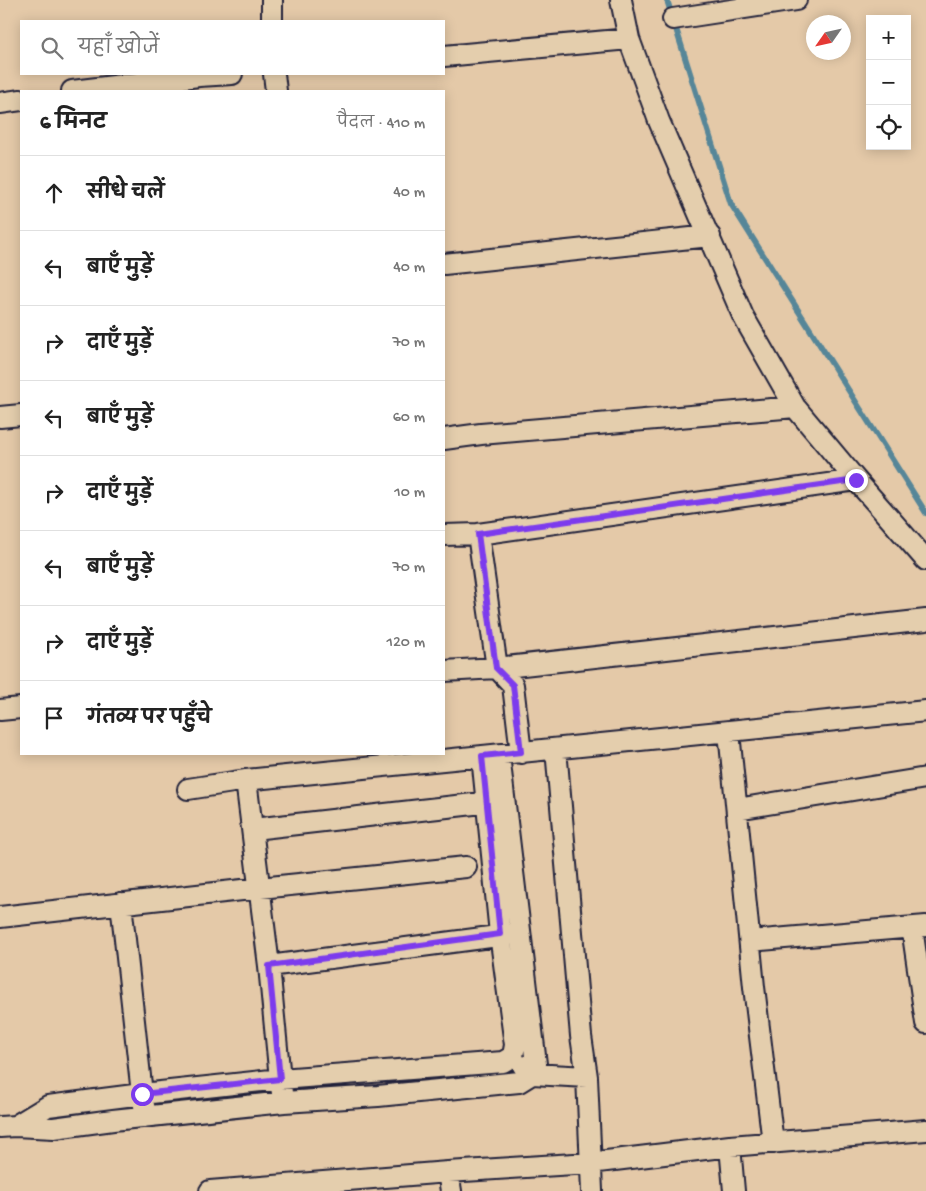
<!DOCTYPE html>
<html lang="hi">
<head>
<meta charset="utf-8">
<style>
  :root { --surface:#fff; --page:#f6f6f6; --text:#222; --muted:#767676; --line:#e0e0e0 }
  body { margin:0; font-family:"Gochi Hand","Playpen Sans Deva",sans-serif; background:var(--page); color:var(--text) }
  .controls { position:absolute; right:15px; top:15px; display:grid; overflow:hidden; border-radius:0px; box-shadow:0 2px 12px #0003 }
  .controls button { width:45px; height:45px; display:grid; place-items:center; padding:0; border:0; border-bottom:1px solid var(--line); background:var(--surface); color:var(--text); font:25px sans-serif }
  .compass { position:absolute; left:806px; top:15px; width:45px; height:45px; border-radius:50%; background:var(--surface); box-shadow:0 2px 12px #0003; rotate:236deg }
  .stop { position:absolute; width:15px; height:15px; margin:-11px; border:4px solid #7c3aed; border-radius:50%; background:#fff }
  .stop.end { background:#7c3aed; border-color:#fff; box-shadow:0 1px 5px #0008 }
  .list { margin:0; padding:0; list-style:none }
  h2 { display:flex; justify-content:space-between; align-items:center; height:65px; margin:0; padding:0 20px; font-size:21px }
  h2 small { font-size:16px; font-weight:400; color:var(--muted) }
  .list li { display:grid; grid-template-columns:32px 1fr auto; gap:15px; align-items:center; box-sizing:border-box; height:75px; padding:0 20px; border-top:1px solid var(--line) }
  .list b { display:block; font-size:19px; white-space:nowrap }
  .list em { font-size:16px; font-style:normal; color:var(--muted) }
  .icon { flex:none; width:28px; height:28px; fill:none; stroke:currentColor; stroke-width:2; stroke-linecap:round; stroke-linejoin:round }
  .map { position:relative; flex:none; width:926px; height:1191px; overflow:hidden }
  .search { position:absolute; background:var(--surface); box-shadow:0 2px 12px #0003; left:20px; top:20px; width:425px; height:55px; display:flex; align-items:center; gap:12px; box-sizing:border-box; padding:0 18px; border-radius:0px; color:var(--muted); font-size:19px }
  .panel { position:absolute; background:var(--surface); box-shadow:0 2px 12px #0003; left:20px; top:90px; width:425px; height:665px; border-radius:0px }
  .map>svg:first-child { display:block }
</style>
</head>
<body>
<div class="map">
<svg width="926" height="1191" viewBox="0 0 926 1191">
  <rect width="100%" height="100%" fill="#e4c9a8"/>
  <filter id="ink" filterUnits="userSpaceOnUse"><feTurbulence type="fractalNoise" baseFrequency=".02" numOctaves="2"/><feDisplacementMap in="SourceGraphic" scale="10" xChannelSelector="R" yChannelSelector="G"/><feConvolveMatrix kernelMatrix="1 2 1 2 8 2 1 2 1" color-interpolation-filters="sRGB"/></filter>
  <g filter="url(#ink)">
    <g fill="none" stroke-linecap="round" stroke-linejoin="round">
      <path stroke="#578698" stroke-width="6" d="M667,0L731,204L926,513"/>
      <g stroke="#22223b" stroke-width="24">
        <path id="minor" d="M272,0V21
          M621,0L629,39L659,121L743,316L795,407L856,480L926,560
          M673,19L796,0
          M444,56L629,39
          M274,74L276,91
          M72,91L199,76L232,74
          M0,103L21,100
          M444,264L710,236
          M0,417L21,415
          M444,439L481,434L795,407
          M478,534L497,668L513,685L521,753
          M444,535L478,534L856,480
          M444,671L497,668L926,620
          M0,710L21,708
          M729,732L754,987L773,1143
          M556,749L581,1036L587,1077L592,1191
          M246,780L269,966L280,1079L282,1093
          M188,789L246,780L926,711
          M737,809L926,778
          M253,829L500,801
          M0,917L260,888L466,867
          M912,928L926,1023
          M750,941L926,926
          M269,966L513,934
          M523,1066L532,1074L587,1077
          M146,1117L142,1094L280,1079L503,1062L513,1056L515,1045L500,934L482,756
          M15,1126L48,1106L142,1094L121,903
          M0,1127L15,1126L54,1128L113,1120L284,1102L378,1096L519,1082L532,1074L536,1064L499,755
          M730,1146L734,1191
          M448,1172L451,1191
          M210,1191L448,1172L590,1163L730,1146L926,1130"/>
      </g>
      <use href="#minor" stroke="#e4cead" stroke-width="20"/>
    </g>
  </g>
  <g fill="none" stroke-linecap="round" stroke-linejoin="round" filter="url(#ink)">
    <path stroke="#7c3aed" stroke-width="6" d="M142,1094L280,1079L269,966L500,934L482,756L521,752L513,685L496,668L478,534L856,480"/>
  </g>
</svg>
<div class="controls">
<button>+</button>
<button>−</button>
<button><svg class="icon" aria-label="locate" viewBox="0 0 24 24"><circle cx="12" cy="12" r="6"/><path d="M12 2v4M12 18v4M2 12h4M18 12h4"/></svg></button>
</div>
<svg class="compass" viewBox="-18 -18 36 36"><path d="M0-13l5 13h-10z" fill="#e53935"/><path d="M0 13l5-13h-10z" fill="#767676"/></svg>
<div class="stop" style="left:142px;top:1094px"></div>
<div class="stop end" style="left:856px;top:480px"></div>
<div class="search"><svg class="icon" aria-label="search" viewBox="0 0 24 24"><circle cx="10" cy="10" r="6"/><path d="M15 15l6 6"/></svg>यहाँ खोजें</div>
<section class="panel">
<h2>6 मिनट<small>पैदल · 410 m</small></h2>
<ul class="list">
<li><svg class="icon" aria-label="ahead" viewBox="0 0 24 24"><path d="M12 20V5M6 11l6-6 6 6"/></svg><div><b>सीधे चलें</b></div><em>40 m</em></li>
<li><svg class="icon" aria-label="left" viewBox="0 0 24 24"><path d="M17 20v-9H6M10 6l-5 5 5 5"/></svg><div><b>बाएँ मुड़ें</b></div><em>40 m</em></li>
<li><svg class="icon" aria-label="right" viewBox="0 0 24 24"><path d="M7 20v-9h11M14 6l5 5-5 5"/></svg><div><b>दाएँ मुड़ें</b></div><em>70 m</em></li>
<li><svg class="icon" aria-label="left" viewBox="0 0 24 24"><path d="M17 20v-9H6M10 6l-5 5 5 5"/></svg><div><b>बाएँ मुड़ें</b></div><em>60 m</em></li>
<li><svg class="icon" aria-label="right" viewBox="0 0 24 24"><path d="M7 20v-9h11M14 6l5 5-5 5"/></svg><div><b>दाएँ मुड़ें</b></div><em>10 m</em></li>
<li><svg class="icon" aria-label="left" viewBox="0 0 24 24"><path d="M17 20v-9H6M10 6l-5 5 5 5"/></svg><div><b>बाएँ मुड़ें</b></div><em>70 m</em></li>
<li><svg class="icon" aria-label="right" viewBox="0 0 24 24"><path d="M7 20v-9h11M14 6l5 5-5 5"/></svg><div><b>दाएँ मुड़ें</b></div><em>120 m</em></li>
<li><svg class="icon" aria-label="arrive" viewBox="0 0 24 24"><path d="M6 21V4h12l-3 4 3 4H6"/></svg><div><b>गंतव्य पर पहुँचे</b></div></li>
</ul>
</section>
</div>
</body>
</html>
